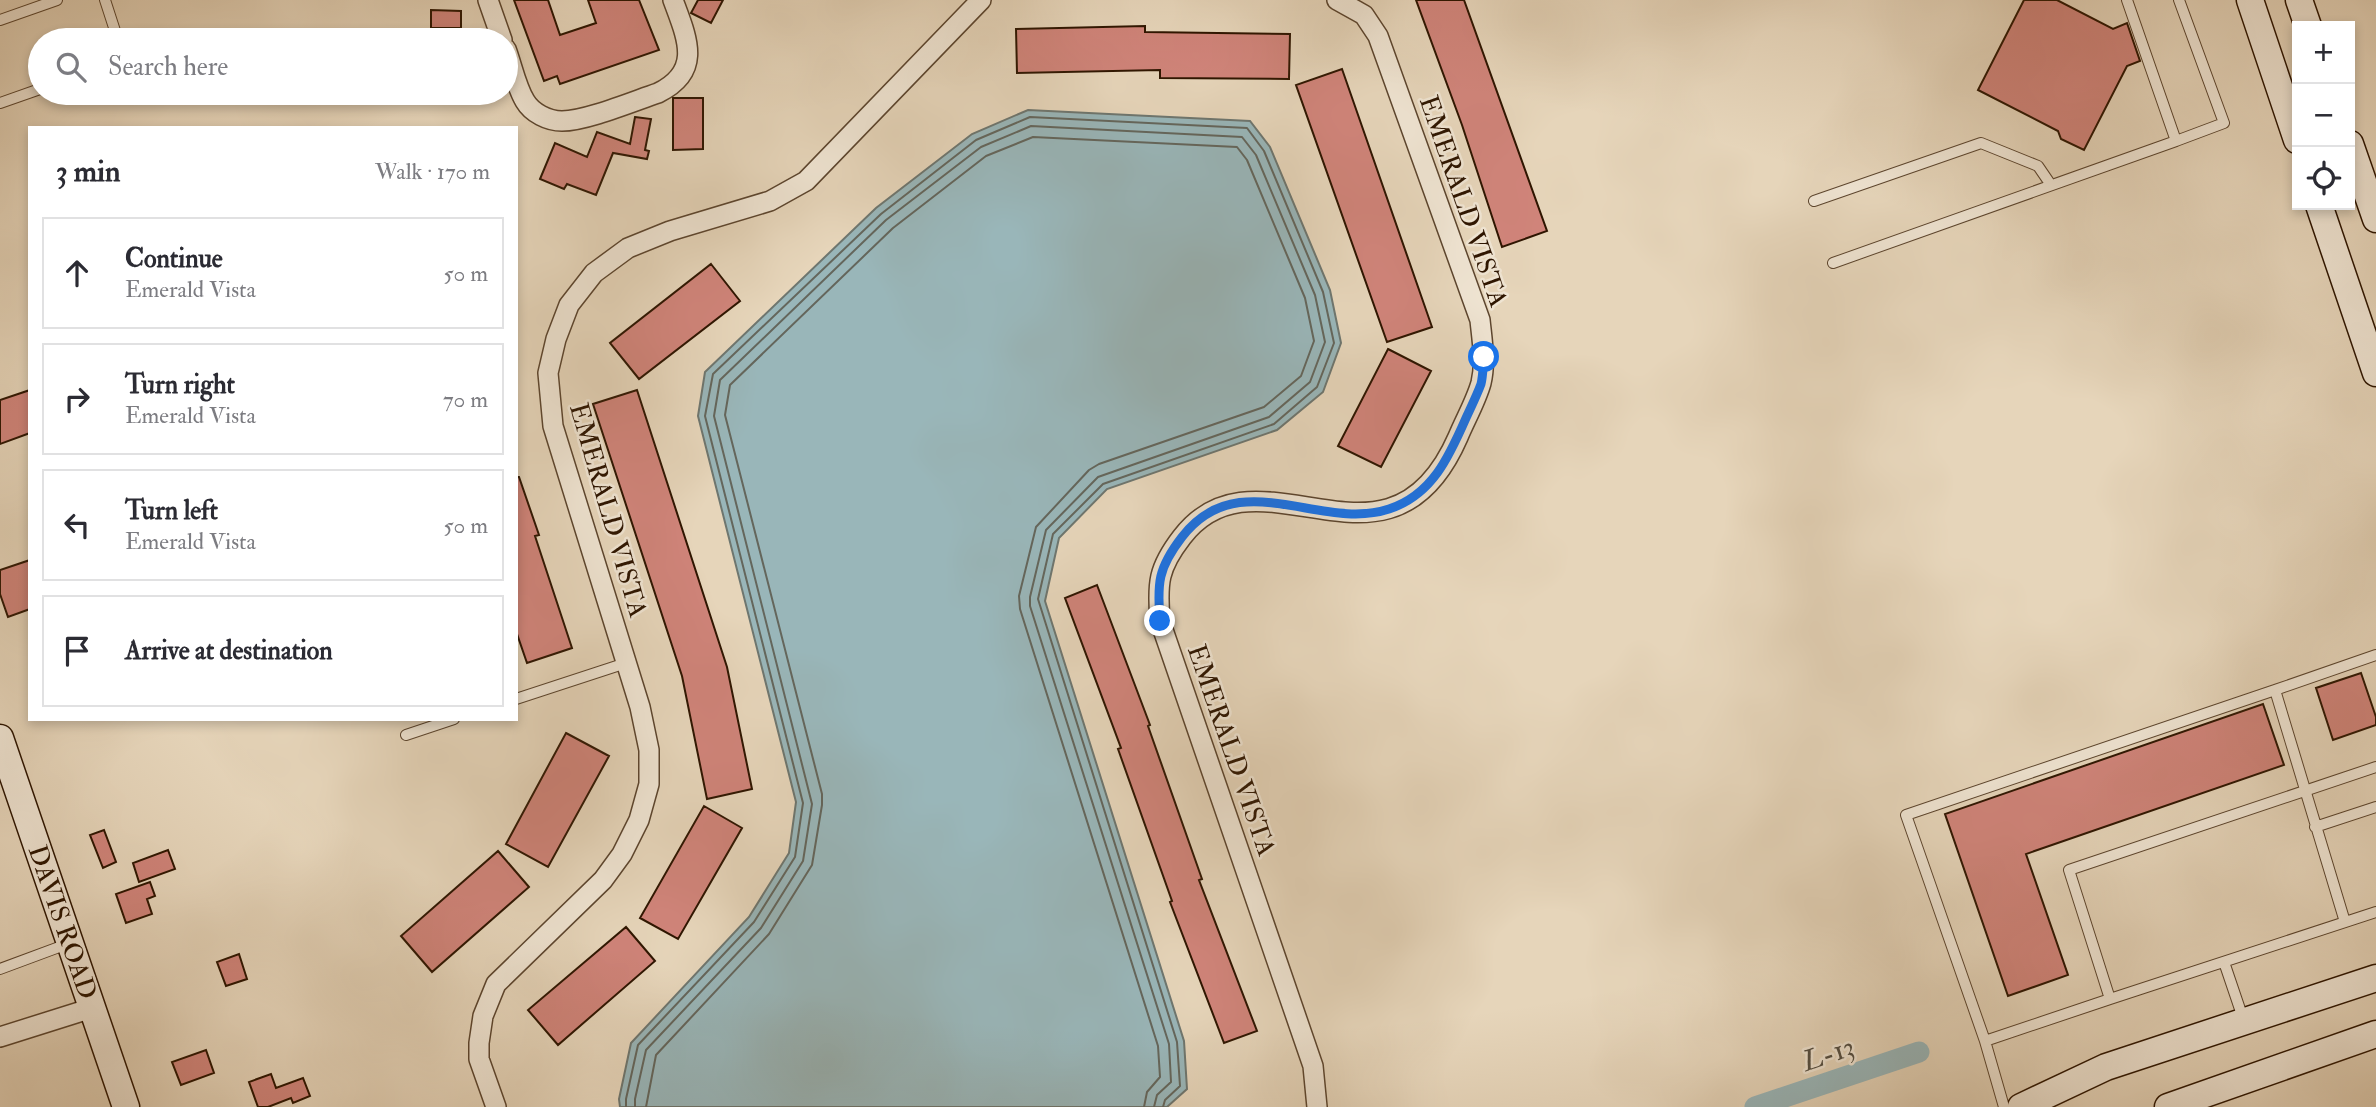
<!DOCTYPE html>
<html lang="en">
<head>
<meta charset="utf-8">
<style>
  :root { --surface:#fff; --page:#f2f2f3; --text:#2b2b33; --muted:#7c7c81; --line:#e1e1e2 }
  body { margin:0; font-family:"IM FELL Double Pica",serif; background:var(--page); color:var(--text) }
  .controls { position:absolute; right:21px; top:21px; display:grid; overflow:hidden; border-radius:0px; box-shadow:0 4px 10px #0003 }
  .controls button { width:63px; height:63px; display:grid; place-items:center; padding:0; border:0; border-bottom:2px solid var(--line); background:var(--surface); color:var(--text); font:35px sans-serif }
  .stop { position:absolute; width:21px; height:21px; margin:-16px; border:5px solid #1a73e8; border-radius:50%; background:#fff }
  .stop.end { background:#1a73e8; border-color:#fff; box-shadow:0 2px 7px #0008 }
  .list { margin:0; padding:0; list-style:none }
  h2 { display:flex; justify-content:space-between; align-items:center; height:91px; margin:0; padding:0 28px; font-size:30px }
  h2 small { font-size:23px; font-weight:400; color:var(--muted) }
  .list li { display:grid; grid-template-columns:46px 1fr auto; gap:21px; align-items:center; box-sizing:border-box; height:112px; margin:0 14px 14px; padding:0 14px; border:2px solid var(--line); border-radius:0px }
  .list b { display:block; font-size:26px; white-space:nowrap }
  .list p { margin:0; font-size:23px; white-space:nowrap; color:var(--muted) }
  .list em { font-size:23px; font-style:normal; color:var(--muted) }
  .icon { flex:none; width:38px; height:38px; fill:none; stroke:currentColor; stroke-width:2; stroke-linecap:round; stroke-linejoin:round }
  .map { position:relative; flex:none; width:2376px; height:1107px; overflow:hidden }
  .search { position:absolute; background:var(--surface); box-shadow:0 4px 10px #0003; left:28px; top:28px; width:490px; height:77px; display:flex; align-items:center; gap:18px; box-sizing:border-box; padding:0 24px; border-radius:38px; color:var(--muted); font-size:26px }
  .panel { position:absolute; background:var(--surface); box-shadow:0 4px 10px #0003; left:28px; top:126px; width:490px; height:595px; border-radius:0px }
  .map>svg:first-child { display:block }
</style>
</head>
<body>
<div class="map">
<svg width="2376" height="1107" viewBox="0 0 2376 1107">
  <rect width="100%" height="100%" fill="#e6d5ba"/>
  <filter id="stains"><feTurbulence type="fractalNoise" baseFrequency=".00286" numOctaves="4"/><feColorMatrix values="0 0 0 0 .2 0 0 0 0 .09 0 0 0 0 .02 0 0 0 .5 -.17"/></filter>
  <radialGradient id="worn" r=".72"><stop offset=".6" stop-color="#630" stop-opacity="0"/><stop offset="1" stop-color="#630" stop-opacity=".3"/></radialGradient>
  <path fill="#99b6b9" stroke="#6e766f" stroke-width="2" d="M1028,110L1250,121L1270,147L1330,290L1341,343L1323,392L1277,430L1107,489L1059,538L1045,601L1184,1041L1187,1089L1167,1107H620L619,1099L631,1043L749,917L789,853L796,802L698,416L705,372L876,208L972,134Z"/>
  <g fill="none" stroke-linecap="round" stroke-linejoin="round">
    <path stroke="#64665c" stroke-width="2" d="M626,1107V1099L638,1045L754,922L795,857L803,803L705,416L713,374L881,214L976,140L1030,117L1247,128L1264,151L1323,292L1334,343L1317,387L1274,424L1103,484L1053,534L1038,599L1177,1042L1180,1086L1165,1100L1163,1107
      M635,1107V1099L646,1050L761,928L803,861L812,804L714,416L720,380L886,220L981,147L1031,126L1242,137L1256,155L1315,295L1325,342L1310,382L1269,417L1098,477L1046,530L1030,597V606L1169,1044L1171,1082L1157,1095L1154,1107
      M646,1107L656,1055L769,934L812,865L822,805V794L725,415L730,385L893,228L986,156L1033,137L1237,147L1247,160L1305,298L1314,341L1301,376L1264,407L1099,464L1089,470L1036,527L1019,596L1020,609L1158,1046L1160,1077L1147,1092L1144,1107"/>
    <path stroke="#99b6b9" stroke-width="21" d="M1755,1107L1919,1052"/>
  </g>
  <path fill="#d0847a" stroke="#2e1500" stroke-width="2" d="M514,0H548L560,35L596,23L588,0H639L659,50L560,84L557,76L544,81Z
    M698,0H723L711,23L691,13Z
    M1416,0H1464L1547,231L1502,247L1462,125Z
    M2024,0H2057L2113,29L2127,23L2140,61L2127,66L2084,150L2061,139L2058,131L1978,90Z
    M431,10L461,11V28H431Z
    M1145,26V32L1290,34L1289,79L1160,78V70L1017,73L1016,29Z
    M1342,69L1432,327L1387,342L1296,85Z
    M673,98H703V149L673,150Z
    M635,117L651,119L645,150L649,151L647,159L613,153L596,195L567,184L564,189L540,179L555,143L587,157L597,132L630,144Z
    M711,264L740,301L639,379L610,343Z
    M1388,349L1431,371L1381,467L1338,446Z
    M30,390V433L0,444V400Z
    M637,390L727,667L752,789L707,799L682,676L593,404Z
    M516,477H519L539,535L535,536L572,648L527,663L516,631Z
    M30,560V609L8,617L0,594V570Z
    M1097,585L1150,725L1148,726L1202,879L1199,880L1257,1031L1224,1043L1170,902L1172,901L1118,749L1121,748L1065,598Z
    M2361,673L2376,717V725L2333,740L2316,688Z
    M2263,704L2284,765L2026,854L2068,975L2008,996L1945,814Z
    M566,733L609,756L548,867L506,844Z
    M704,806L742,828L678,939L640,918Z
    M104,830L116,862L103,868L90,835Z
    M168,850L175,869L139,882L133,863Z
    M498,851L529,887L432,972L401,936Z
    M150,882L155,896L147,899L152,914L126,923L116,894Z
    M626,927L655,961L558,1045L528,1010Z
    M239,954L247,979L226,986L217,962Z
    M206,1050L214,1073L181,1085L172,1062Z
    M271,1074L276,1088L303,1078L310,1096L293,1103L291,1098L268,1107H258L249,1082Z"/>
  <g fill="none" stroke-linecap="round" stroke-linejoin="round">
    <g stroke="#5c452e" stroke-width="12">
      <path id="lane" d="M105,0L118,40
        M0,20L57,0
        M0,103L40,89
        M2176,141L2224,123L2179,0
        M1814,201L1981,143L2038,166L2051,185
        M1833,263L2176,141L2127,0
        M516,699L626,663
        M406,735L454,719
        M2315,827L2376,807
        M2345,922L2275,690L2376,655
        M2224,962L2244,1021
        M0,969L70,943
        M2110,999L2376,912
        M1985,1041L1906,815L2275,690
        M2004,1107L1985,1041L2110,999L2069,870L2376,767"/>
    </g>
    <g stroke="#5c452e" stroke-width="22">
      <path id="street" d="M488,0L502,40
        M506,49C512,65 516,86 525,101C532,113 548,121 562,121C586,121 634,101 658,93C703,71 687,38 673,0
        M0,1037L92,1008
        M496,1107L479,1059V1043L483,1016L496,984L603,880L622,854L639,820L649,784V750L640,707L553,426L548,373L556,339L569,305L594,273L628,248L670,231L770,201L806,181L981,0
        M1317,1107L1313,1066L1160,621C1157,583 1158,568 1182,537C1259,437 1388,597 1458,437C1465,420 1476,401 1481,383C1486,362 1482,340 1480,320L1378,36L1364,15L1337,0"/>
    </g>
    <g stroke="#2e1500" stroke-width="29">
      <path id="secondary" d="M2250,0L2297,140
        M2299,0L2308,26
        M2350,144L2376,219
        M2319,205L2376,373
        M0,738L126,1107
        M2021,1107L2106,1067L2376,978
        M2168,1107L2376,1034"/>
    </g>
    <use href="#lane" stroke="#efe4d2" stroke-width="10"/>
    <use href="#street" stroke="#efe4d2" stroke-width="19"/>
    <use href="#secondary" stroke="#efe4d2" stroke-width="26"/>
  </g>
  <g fill="none" stroke-linecap="round" stroke-linejoin="round">
    <path stroke="#1a73e8" stroke-width="9" d="M1160,621C1157,583 1158,568 1182,537C1239,463 1320,532 1389,509C1432,495 1449,457 1466,418C1471,407 1477,395 1481,384C1483,376 1483,366 1484,357"/>
  </g>
  <g text-anchor="middle" stroke-width="5" stroke-linejoin="round" paint-order="stroke">
    <g font-size="26" fill="#2e1500" stroke="#efe4d2">
      <text transform="translate(1464 201) rotate(71)" y="9">EMERALD VISTA</text>
      <text transform="translate(609 510) rotate(74)" y="9">EMERALD VISTA</text>
      <text transform="translate(1232 750) rotate(71)" y="9">EMERALD VISTA</text>
      <text transform="translate(63 922) rotate(71)" y="9">DAVIS ROAD</text>
    </g>
    <g font-size="28" font-style="italic" fill="#534d41" stroke="#efe4d2">
      <text transform="translate(1828 1053) rotate(-19)" y="10">L-13</text>
    </g>
  </g>
  <rect width="100%" height="100%" filter="url(#stains)"/>
  <rect width="100%" height="100%" fill="url(#worn)"/>
</svg>
<div class="controls">
<button>+</button>
<button>−</button>
<button><svg class="icon" aria-label="locate" viewBox="0 0 24 24"><circle cx="12" cy="12" r="6"/><path d="M12 2v4M12 18v4M2 12h4M18 12h4"/></svg></button>
</div>
<div class="stop" style="left:1484px;top:357px"></div>
<div class="stop end" style="left:1160px;top:621px"></div>
<div class="search"><svg class="icon" aria-label="search" viewBox="0 0 24 24"><circle cx="10" cy="10" r="6"/><path d="M15 15l6 6"/></svg>Search here</div>
<section class="panel">
<h2>3 min<small>Walk · 170 m</small></h2>
<ul class="list">
<li><svg class="icon" aria-label="ahead" viewBox="0 0 24 24"><path d="M12 20V5M6 11l6-6 6 6"/></svg><div><b>Continue</b><p>Emerald Vista</p></div><em>50 m</em></li>
<li><svg class="icon" aria-label="right" viewBox="0 0 24 24"><path d="M7 20v-9h11M14 6l5 5-5 5"/></svg><div><b>Turn right</b><p>Emerald Vista</p></div><em>70 m</em></li>
<li><svg class="icon" aria-label="left" viewBox="0 0 24 24"><path d="M17 20v-9H6M10 6l-5 5 5 5"/></svg><div><b>Turn left</b><p>Emerald Vista</p></div><em>50 m</em></li>
<li><svg class="icon" aria-label="arrive" viewBox="0 0 24 24"><path d="M6 21V4h12l-3 4 3 4H6"/></svg><div><b>Arrive at destination</b></div></li>
</ul>
</section>
</div>
</body>
</html>
